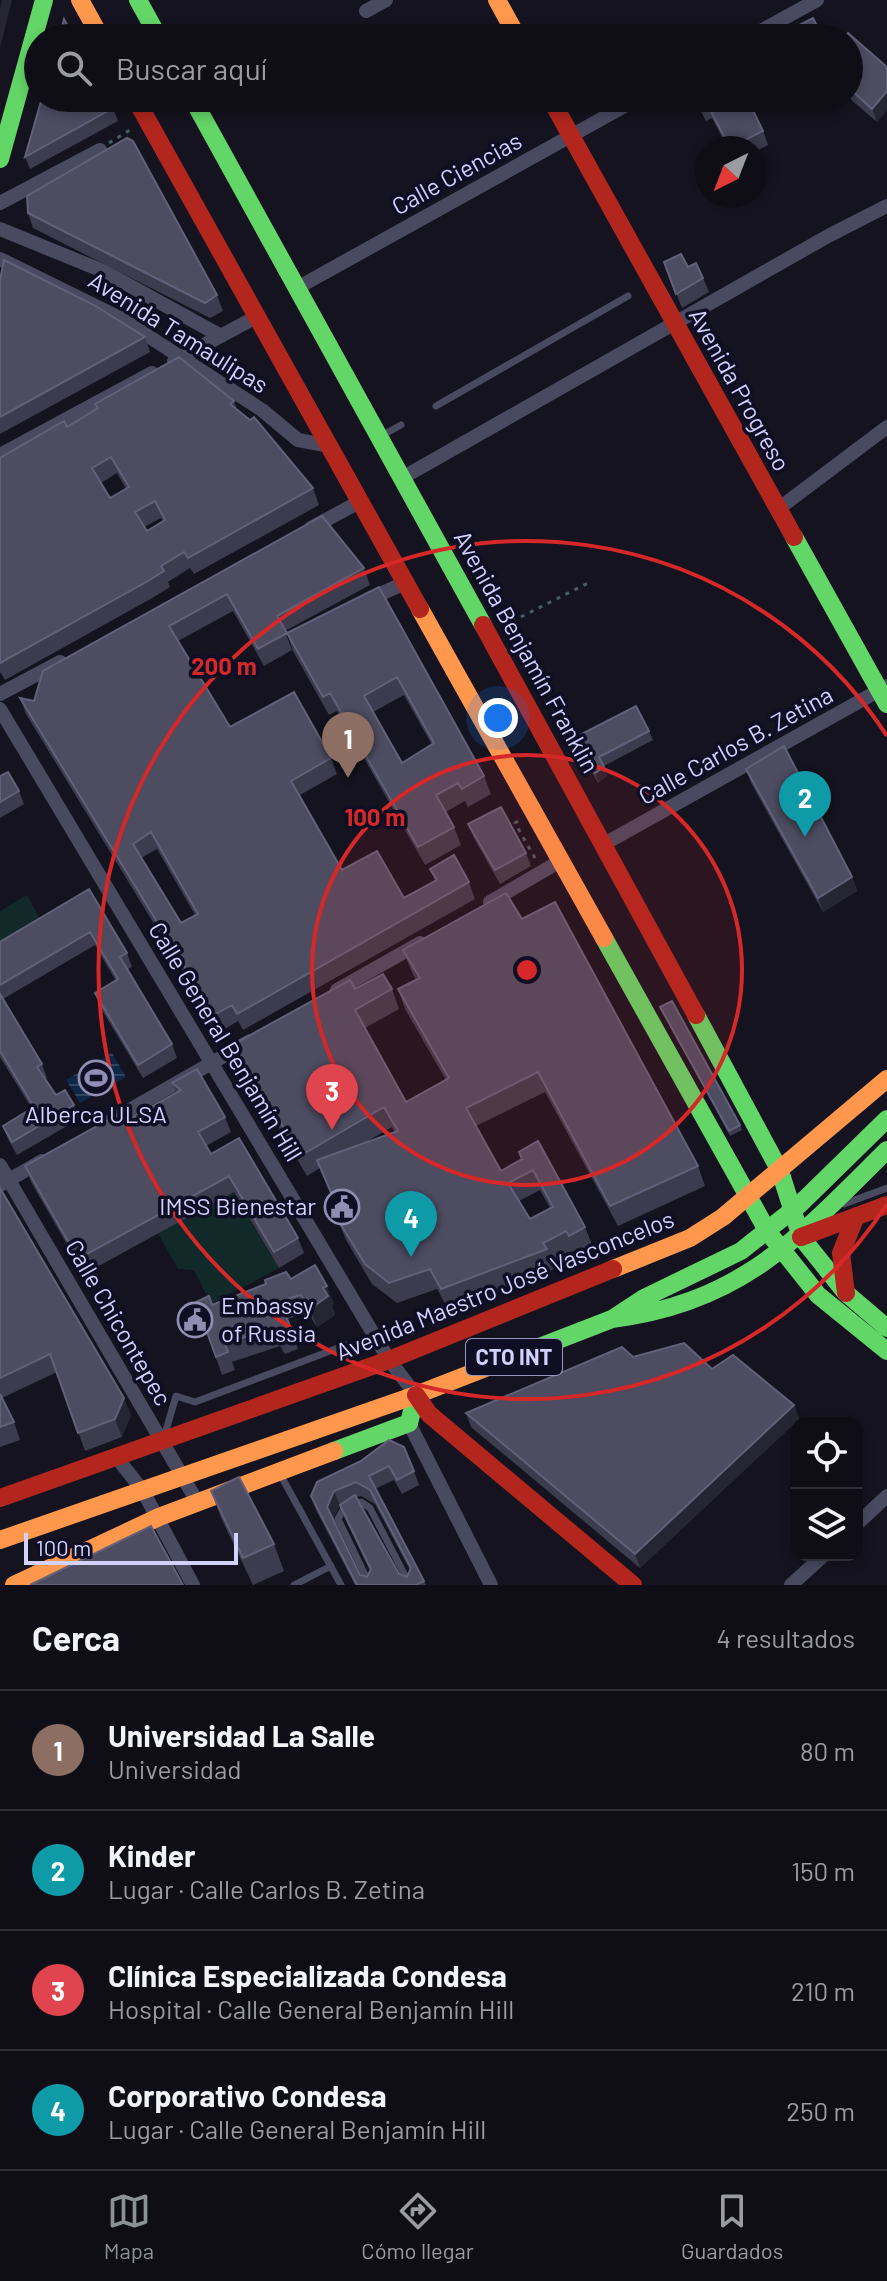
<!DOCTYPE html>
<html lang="es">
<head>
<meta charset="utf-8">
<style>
  :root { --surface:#0f0e17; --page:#181720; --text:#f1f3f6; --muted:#9b9ca1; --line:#2f2e36; --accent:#8c9099 }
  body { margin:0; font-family:Barlow,sans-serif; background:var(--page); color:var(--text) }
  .controls { position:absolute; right:24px; bottom:24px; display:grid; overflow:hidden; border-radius:16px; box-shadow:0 4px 12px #0003 }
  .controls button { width:72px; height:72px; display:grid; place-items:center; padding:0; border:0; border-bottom:2px solid var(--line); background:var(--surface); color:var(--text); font:40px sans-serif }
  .compass { position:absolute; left:695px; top:136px; width:72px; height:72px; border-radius:50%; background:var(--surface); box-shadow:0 4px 12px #0003; rotate:222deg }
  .scale { position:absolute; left:24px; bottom:20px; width:214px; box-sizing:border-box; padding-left:8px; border:4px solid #d3d2ff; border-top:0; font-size:22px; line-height:28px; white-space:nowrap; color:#d3d2ff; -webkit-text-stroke:6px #100e24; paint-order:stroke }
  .you { position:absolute; left:498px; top:718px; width:28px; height:28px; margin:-20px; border:6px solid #fff; border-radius:50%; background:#1a73e8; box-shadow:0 0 0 12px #1a73e833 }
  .badge { display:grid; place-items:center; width:52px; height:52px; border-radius:50%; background:var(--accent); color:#fff; font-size:26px; font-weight:700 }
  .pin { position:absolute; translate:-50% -66px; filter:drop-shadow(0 2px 4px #0008) }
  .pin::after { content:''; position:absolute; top:42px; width:28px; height:24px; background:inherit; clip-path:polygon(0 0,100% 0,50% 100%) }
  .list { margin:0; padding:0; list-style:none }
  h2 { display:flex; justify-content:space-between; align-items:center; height:104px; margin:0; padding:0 32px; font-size:34px }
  h2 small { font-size:26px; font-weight:400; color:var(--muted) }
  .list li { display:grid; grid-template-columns:52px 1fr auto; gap:24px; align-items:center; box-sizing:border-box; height:120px; padding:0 32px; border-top:2px solid var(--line) }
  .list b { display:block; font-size:30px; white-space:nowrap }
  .list p { margin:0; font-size:26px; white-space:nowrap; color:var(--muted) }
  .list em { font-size:26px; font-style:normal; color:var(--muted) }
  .icon { flex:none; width:44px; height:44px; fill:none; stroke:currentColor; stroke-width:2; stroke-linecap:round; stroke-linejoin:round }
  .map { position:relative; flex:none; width:887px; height:1585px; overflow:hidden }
  .search { position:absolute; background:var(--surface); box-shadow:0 4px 12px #0003; left:24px; right:24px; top:24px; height:88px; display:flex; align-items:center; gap:20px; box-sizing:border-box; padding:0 28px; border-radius:44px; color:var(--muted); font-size:30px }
  .sheet { height:584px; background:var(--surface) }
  nav { display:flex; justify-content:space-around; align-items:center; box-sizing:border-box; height:112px; border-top:2px solid var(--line); background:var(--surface); font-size:22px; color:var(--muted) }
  nav a { display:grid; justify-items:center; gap:4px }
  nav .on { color:var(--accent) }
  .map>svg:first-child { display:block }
</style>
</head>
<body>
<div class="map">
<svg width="887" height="1585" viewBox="0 0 887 1585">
  <defs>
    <pattern id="water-rules" width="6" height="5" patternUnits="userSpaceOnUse" patternTransform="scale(2)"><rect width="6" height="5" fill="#0e2746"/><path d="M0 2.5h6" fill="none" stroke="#304562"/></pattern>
  </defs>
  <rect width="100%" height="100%" fill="#14131f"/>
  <path fill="#112a29" d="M27,895L40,919L0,942V911Z
    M234,1192L279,1268L211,1304L194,1270L178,1269L158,1233Z"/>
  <path fill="url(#water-rules)" d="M112,1053L126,1077L80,1103L66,1080Z"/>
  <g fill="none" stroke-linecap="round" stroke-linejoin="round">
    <path stroke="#4a5a66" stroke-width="3" stroke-dasharray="4 6" stroke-linecap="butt" d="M109,143L133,128
      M503,626L592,581
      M518,821L515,823L535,858"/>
    <path stroke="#494960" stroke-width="7" d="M436,406L628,296
      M381,436L401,425
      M844,1204L887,1188
      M164,1437L176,1396L195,1402L346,1345
      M280,1474L341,1585
      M294,1585L331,1566
      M370,1585L338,1519L343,1510L361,1502L370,1508L410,1585"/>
    <path stroke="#494960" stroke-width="14" d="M366,11L386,0
      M748,38L817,0
      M0,203L100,150
      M0,229L103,271L221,336
      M0,259L122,319L262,410L298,440L330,446
      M297,288L639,98
      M174,361L258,316
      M0,455L152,373
      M402,478L828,236L887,206
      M778,509L887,427
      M311,528L361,501
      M367,600L407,582
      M0,694L60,662
      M0,709L389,1360L416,1395
      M604,844L887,686
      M490,902L562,860
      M337,990L420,943
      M112,1120L250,1041
      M0,1165L198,1503
      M0,1185L42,1161
      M409,1423L491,1585
      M117,1458L143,1491L193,1585
      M857,1524L887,1496
      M791,1585L824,1555"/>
    <path stroke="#63d668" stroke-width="18" d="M138,0L159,38
      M192,98L483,625
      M0,159L44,0
      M794,537L887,704
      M604,938L768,1232L818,1295L887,1351
      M696,1015L780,1171L801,1237L846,1293L887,1328
      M612,1319C742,1303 799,1237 887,1150
      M511,1358L612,1319L644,1298L741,1251L799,1205L887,1119
      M334,1451L409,1423L416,1395"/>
    <path stroke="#ff974d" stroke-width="18" d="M80,0L101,38
      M497,0L518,38
      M420,609L604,938
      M613,1269L690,1238L723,1217L887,1079
      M0,1540L416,1395L511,1358
      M14,1585L159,1517L334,1451"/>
    <path stroke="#b3261e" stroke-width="18" d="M135,98L420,609
      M550,98L794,537
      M483,625L696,1015
      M801,1237L887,1205
      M846,1293L841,1253L856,1216
      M416,1395L429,1414L633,1585
      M0,1498L389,1360L613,1269"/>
  </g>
  <path fill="#3d3c4e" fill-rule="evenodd" d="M848,33L877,122L849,98Z
    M694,98H752L748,100L763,131L768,145L755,152V148H728L712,118L706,121Z
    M113,108L118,121L30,169L25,157Z
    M28,213L217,295L223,311L210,318L33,228Z
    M664,262L688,267L703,278L709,292L682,308Z
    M0,280L145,337L150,352L0,434Z
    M234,401L237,410L313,488L319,505L194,574L190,568L168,582L170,587L154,597L5,680L0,672V458L67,427L97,409L95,404ZM117,473L126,489L110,498L101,483ZM161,518L163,521L147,531L144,527Z
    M322,516L364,568L370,585L285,631L292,650L264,666L233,611L178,641L230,727L331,758L337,774L300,795L342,870L404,898L435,881L430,869L469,882L475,899L243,1030L238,1021L220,1032L26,714L20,698L34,701ZM157,849L195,915L181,923L141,858Z
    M379,587L484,776L491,794L468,807L465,801L446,812L454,827L461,845L425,865L337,711L329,715L293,651L287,633ZM404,695L432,745L402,763L373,712Z
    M649,731L653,740L604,766L607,776L598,783L578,748L574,738Z
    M746,769L852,877L857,891L823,912L751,783Z
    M0,776L19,791L24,804L0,818Z
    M468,824L526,853L531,866L500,884L474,838Z
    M89,889L127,953L132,967L128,969L172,1044L177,1058L143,1078L100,1007L95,993L116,981L95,945L3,999L42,1064L47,1078L45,1079L56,1095L74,1105L79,1119L17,1155L8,1139L3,1126L32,1109L0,1057V942Z
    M522,919L698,1166L705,1186L618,1226L545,1092L476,1126L501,1171L521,1160L519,1152L585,1227L593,1247L576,1256L573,1251L551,1263L554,1269L448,1309L437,1289L397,1303L372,1284L346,1240L338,1220L341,1219L320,1168L307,1176L241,1064L234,1044L355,989H392L399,1009L365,1028L406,1102L446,1080L405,1009L398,989L416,980L411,970L403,950ZM392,1127L395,1133L359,1146ZM540,1190L550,1208L530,1219L519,1201Z
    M660,1007L740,1125L742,1130L730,1136Z
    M172,1083L225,1117L231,1132L206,1146L211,1154L298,1238L304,1253L279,1268L234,1192L84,1274L31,1182L25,1166L131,1118L176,1093Z
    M0,1188L131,1415L122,1437L85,1451L57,1372L2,1398L14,1422L20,1440L0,1447Z
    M291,1279L334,1304L332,1305L335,1315L317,1327L308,1313L287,1319L298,1349L285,1354L280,1346L232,1362L235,1370L222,1375L196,1302L212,1305L266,1284Z
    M633,1357L712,1369L794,1405L799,1419L640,1568L471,1427L466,1413Z
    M361,1461L414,1471L419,1485L402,1494L394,1480L375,1489L426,1585H355L316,1510L311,1496ZM361,1496L375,1504L410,1570L407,1577L399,1574L356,1497ZM344,1503L340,1505L345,1519L370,1571L367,1577L360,1575L333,1519L340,1505Z
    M211,1491L274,1544L284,1571L253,1585L221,1518Z"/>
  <path fill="#262533" d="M2,0H12L0,48V9Z
    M887,91V111L877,122L872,109Z
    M604,767L607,776L598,783L595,773Z
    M852,877L857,891L823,912L818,898Z
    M327,1286L334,1304L332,1305L335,1315L317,1327L310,1309L323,1288Z
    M124,1398L131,1415L122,1437L115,1419Z
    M794,1405L799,1419L640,1568L635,1554Z
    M334,1491L340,1505L332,1521L327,1507Z"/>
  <path fill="#4d4c61" stroke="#62617a" stroke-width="2" fill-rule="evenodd" d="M813,18L823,38H774Z
    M64,19L74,38H59Z
    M848,33L887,67V91L872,109L849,88V38H844Z
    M42,98H108L113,108L25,157Z
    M696,98H747L763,131L730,148L707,104L701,107Z
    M127,138L133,141L217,295L205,303L28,213L27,196Z
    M681,254L688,267L696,263L703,278L676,294L664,262Z
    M4,260L94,305L145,337L0,417V280Z
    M179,357L234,401L230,404L250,420L254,417L313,488L188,558L184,552L161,566L164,571L148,581L0,663V458L64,421L67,427L98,408L95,404ZM111,457L129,487L110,498L92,468ZM155,501L165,520L147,531L135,512Z
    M322,516L364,568L277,616L287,633L258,649L227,594L169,626L230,727L294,692L331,758L291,781L342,870L377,851L404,898L437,880L430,869L454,855L469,882L237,1014L232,1005L214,1015L20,698L34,701L43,671ZM151,832L198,914L181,923L133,844Z
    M379,587L484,776L462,789L458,783L436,795L454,827L418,847L330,693L323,697L287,633ZM397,677L434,743L402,763L364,696Z
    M636,706L649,731L599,757L604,767L595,773L574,738Z
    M784,746L852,877L818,898L746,769Z
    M8,772L19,791L0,802V776Z
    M501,807L526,853L495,870L468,824Z
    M89,889L127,953L120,957L172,1044L138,1065L95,993L118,979L90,932L0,985V942Z
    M506,893L522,919L555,902L698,1166L610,1206L538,1072L466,1108L501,1171L522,1159L519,1152L538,1141L585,1227L569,1236L566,1231L543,1243L547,1249L441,1289L430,1269L389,1283L365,1264L338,1220L342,1218L317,1160L398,1131L384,1107L300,1156L234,1044L350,980L355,989L383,974L392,989L355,1010L406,1102L449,1078L398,989L420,978L403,950ZM533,1170L553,1207L530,1219L508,1183Z
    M0,994L42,1064L37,1067L56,1095L65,1090L74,1105L12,1142L3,1126L34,1107L0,1051Z
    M672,1001L740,1125L729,1131L660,1007Z
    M197,1069L225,1117L198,1132L211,1154L239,1138L298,1238L274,1252L229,1176L78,1259L25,1166L126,1110L131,1118L181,1090L172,1083Z
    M0,1188L124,1398L115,1419L78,1433L50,1354L0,1378Z
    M315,1265L327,1286L323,1288L328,1296L310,1309L301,1295L280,1301L292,1331L278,1336L273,1327L225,1344L228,1352L216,1357L196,1302L209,1296L212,1305L266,1284L265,1280L286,1272L291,1279Z
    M684,1343L712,1369L733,1355L794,1405L635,1554L466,1413L622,1347L633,1357Z
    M0,1394L14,1422L0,1427Z
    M389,1440L404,1447L414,1471L397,1480L389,1466L369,1476L424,1581L416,1585H357L311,1496L317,1482L361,1461ZM356,1482L370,1490L411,1568L407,1577L399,1574L355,1495L340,1505L371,1569L367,1577L360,1575L327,1507L334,1491Z
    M239,1477L274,1544L243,1558L211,1491Z
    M151,1526L183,1585H30Z"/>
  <circle cx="527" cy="970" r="215" fill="#d62828" fill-opacity=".12"/>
  <g fill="none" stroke="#d62828" stroke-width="4">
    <circle cx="527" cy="970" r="215"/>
    <path d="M887 1204A429 429 0 1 1 887 736"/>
  </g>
  <defs>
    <g id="stadium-ring" transform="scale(1.8)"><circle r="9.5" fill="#100e24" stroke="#908fb1" stroke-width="1.5"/><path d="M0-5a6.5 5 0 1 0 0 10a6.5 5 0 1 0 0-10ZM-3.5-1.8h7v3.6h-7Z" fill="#908fb1"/></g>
    <g id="civic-ring" transform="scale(1.8)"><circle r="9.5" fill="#100e24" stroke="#908fb1" stroke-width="1.5"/><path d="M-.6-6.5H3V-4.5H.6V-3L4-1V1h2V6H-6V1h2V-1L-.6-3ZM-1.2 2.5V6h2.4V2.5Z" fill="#908fb1"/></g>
  </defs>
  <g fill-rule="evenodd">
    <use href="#stadium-ring" x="96" y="1078"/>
    <use href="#civic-ring" x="342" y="1207"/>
    <use href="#civic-ring" x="195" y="1320"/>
  </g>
  <g text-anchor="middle" stroke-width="7" stroke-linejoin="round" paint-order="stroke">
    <rect fill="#100e24" stroke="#9897bd" stroke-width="2" x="466" y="1339" width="96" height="36" rx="6"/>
    <g font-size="22" font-weight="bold" fill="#d3d2ff">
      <text x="514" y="1365">CTO INT</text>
    </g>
    <g font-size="24" fill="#d3d2ff" stroke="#100e24">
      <text transform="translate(457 174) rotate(-29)" y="8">Calle Ciencias</text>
      <text transform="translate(178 333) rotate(32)" y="8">Avenida Tamaulipas</text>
      <text transform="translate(739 390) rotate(61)" y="8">Avenida Progreso</text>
      <text transform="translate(526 652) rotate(61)" y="8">Avenida Benjamín Franklin</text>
      <text transform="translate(736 746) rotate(-29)" y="8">Calle Carlos B. Zetina</text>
      <text transform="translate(225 1042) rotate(59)" y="8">Calle General Benjamín Hill</text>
      <text transform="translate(505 1286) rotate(-22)" y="8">Avenida Maestro José Vasconcelos</text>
      <text transform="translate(118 1323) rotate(60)" y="8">Calle Chicontepec</text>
    </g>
    <g font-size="24" fill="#d3d2ff" stroke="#100e24">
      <text x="96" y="1123">Alberca ULSA</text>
      <text x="316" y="1215" text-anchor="end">IMSS Bienestar</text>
      <text x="221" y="1314" text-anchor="start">Embassy<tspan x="221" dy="28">of Russia</tspan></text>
    </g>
  </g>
  <circle cx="527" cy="970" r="12" fill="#d62828" stroke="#100e24" stroke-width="4"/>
  <g font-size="24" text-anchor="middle" font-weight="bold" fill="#d62828" stroke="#100e24" stroke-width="7" stroke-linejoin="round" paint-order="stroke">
    <text x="224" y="675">200 m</text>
    <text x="375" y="826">100 m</text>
  </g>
</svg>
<div class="controls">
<button><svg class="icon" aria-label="locate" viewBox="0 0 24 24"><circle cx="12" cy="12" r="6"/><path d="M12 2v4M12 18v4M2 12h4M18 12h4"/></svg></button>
<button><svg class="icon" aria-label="layers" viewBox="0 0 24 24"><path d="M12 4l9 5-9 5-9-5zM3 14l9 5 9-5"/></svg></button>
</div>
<svg class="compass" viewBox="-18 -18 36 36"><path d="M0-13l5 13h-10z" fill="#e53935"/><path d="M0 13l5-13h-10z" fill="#9b9ca1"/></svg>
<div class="scale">100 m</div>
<div class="you"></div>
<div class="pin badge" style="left:348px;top:778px;background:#8d6e63">1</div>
<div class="pin badge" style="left:805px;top:837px;background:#0f9aa8">2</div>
<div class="pin badge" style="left:332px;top:1130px;background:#e0444e">3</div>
<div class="pin badge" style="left:411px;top:1257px;background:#0f9aa8">4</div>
<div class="search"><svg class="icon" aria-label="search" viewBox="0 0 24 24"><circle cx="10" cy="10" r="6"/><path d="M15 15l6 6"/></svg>Buscar aquí</div>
</div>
<section class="sheet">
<h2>Cerca<small>4 resultados</small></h2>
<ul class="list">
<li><span class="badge" style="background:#8d6e63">1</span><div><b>Universidad La Salle</b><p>Universidad</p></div><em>80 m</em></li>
<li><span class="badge" style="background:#0f9aa8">2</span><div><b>Kinder</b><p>Lugar · Calle Carlos B. Zetina</p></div><em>150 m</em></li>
<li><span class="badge" style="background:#e0444e">3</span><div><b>Clínica Especializada Condesa</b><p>Hospital · Calle General Benjamín Hill</p></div><em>210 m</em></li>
<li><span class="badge" style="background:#0f9aa8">4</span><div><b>Corporativo Condesa</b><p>Lugar · Calle General Benjamín Hill</p></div><em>250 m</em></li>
</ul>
</section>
<nav>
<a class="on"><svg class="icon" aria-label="map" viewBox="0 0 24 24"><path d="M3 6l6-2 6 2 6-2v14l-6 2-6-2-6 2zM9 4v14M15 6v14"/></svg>Mapa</a>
<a><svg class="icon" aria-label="directions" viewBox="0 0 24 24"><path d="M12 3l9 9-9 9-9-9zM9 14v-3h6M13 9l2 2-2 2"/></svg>Cómo llegar</a>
<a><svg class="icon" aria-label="saved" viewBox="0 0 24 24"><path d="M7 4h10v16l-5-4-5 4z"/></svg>Guardados</a>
</nav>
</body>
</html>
